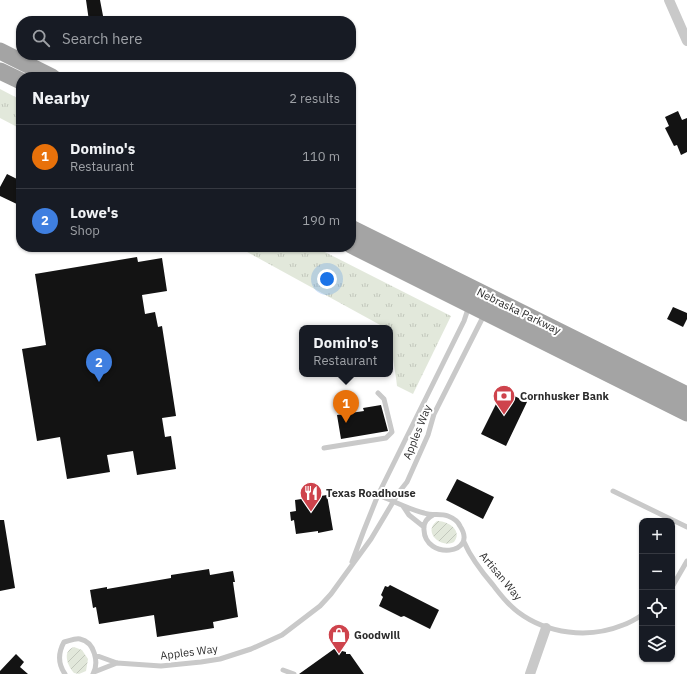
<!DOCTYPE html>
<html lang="en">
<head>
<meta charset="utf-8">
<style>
  :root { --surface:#171b24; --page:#20242c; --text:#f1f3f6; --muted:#9ea1a6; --line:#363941; --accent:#ce434c }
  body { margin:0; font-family:"IBM Plex Sans",sans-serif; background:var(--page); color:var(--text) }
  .controls { position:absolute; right:12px; bottom:12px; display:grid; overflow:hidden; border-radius:8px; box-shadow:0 1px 3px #0004 }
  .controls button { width:36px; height:36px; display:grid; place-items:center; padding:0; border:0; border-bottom:1px solid var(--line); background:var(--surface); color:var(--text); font:20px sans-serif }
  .you { position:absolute; left:327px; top:279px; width:14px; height:14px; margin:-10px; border:3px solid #fff; border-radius:50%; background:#1a73e8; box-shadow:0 0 0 6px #1a73e833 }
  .badge { display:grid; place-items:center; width:26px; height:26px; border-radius:50%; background:var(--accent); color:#fff; font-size:13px; font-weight:700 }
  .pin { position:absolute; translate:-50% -33px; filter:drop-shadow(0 1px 2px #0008) }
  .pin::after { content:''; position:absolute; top:21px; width:14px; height:12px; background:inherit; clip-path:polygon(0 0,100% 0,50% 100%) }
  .popup { position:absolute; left:299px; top:325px; width:94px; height:52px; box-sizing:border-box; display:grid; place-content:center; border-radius:8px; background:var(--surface); filter:drop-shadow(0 1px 3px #0005); font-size:13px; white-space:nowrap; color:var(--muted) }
  .popup b { font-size:15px; color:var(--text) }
  .popup::after { content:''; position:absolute; left:50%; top:100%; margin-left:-8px; border:8px solid transparent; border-top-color:var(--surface) }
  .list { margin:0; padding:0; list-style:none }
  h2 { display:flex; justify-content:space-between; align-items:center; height:52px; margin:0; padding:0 16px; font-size:17px }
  h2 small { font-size:13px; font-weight:400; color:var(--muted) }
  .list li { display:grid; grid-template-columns:26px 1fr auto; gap:12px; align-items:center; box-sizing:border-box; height:64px; padding:0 16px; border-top:1px solid var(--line) }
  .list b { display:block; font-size:15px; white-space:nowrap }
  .list p { margin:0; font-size:13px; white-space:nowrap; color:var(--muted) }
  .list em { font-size:13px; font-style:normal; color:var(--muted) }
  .icon { flex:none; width:22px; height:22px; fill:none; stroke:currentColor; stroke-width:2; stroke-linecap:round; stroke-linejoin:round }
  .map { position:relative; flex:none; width:687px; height:674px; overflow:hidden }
  .search { position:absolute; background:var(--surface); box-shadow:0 1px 3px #0004; left:16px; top:16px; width:340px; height:44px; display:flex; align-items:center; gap:10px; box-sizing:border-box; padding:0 14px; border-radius:16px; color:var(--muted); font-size:15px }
  .panel { position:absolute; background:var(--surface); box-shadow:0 1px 3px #0004; left:16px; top:72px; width:340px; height:180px; border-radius:16px }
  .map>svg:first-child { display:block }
</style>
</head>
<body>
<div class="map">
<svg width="687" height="674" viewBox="0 0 687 674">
  <defs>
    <pattern id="grass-tufts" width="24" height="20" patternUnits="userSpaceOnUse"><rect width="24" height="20" fill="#e2e8db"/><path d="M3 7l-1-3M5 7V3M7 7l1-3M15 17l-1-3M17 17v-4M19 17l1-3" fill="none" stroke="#c2c7bc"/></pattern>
    <pattern id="garden-furrows" width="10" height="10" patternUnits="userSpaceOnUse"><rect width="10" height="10" fill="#e2e8db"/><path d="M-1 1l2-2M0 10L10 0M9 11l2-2" fill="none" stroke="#c2c7bc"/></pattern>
  </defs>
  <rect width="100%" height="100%" fill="#fff"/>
  <path fill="url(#grass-tufts)" d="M0,89L21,100V129L0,118Z
    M238,247H315L451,316L413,394L397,386C395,367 390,348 390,328H383L382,326Z"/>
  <path fill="url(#garden-furrows)" d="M437,521C448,521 463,530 454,542C441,549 422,532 437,521Z
    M74,647L82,650L88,659L86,671L79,674L74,673C67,665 62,651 74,647Z"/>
  <path fill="#131313" d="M86,0H100L104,21H89Z
    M678,111L682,120L687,118V152L681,155L677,145L674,146L665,128L669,126L665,117Z
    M7,174L21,181V206L0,196V187Z
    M137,257L138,262L162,258L167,291L142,295L145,314L155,312L158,327L162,326L176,416L162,418L165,437L171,436L176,469L137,475L133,451L107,455L110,472L67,479L60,437L37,441L22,349L46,345L35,274Z
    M673,307L687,313V319L683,327L667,319Z
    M508,393L527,402L506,446L481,434L499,398Z
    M381,405L388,431L341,439L337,415L364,411L363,408Z
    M457,479L494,497L483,519L446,500Z
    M327,495L333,530L318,533V531L296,534L294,520L291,521L290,512L296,511L295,500Z
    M0,520H4L15,588L0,591Z
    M209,569L210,575L233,571L235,582H233L238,617L213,622L214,628L157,637L154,615L99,624L96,607L93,608L90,590L107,587V589L171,578V575Z
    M390,585L439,610L430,629L404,616L401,617L379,606L383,597L381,595L385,586L388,587Z
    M334,649L346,652V654H350L364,674H299Z
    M16,654L24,662L20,667L28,674H0V671Z"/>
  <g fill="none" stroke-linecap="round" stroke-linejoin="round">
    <path stroke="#c9c9c9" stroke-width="5" d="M324,448L386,438L392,432L384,399L378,393
      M613,491L687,527
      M378,495C394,501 408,509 424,513C432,516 441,513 448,516C453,518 458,521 460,526C479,555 425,560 424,530C423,522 427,518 433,515
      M403,506L409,515L424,527
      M464,542C471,558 481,571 493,585C500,594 508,605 518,612C547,634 589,639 623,625C629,623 636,619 642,615
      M352,562L364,530L378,495L464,321L469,306
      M672,587L687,561
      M95,655L117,663L161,666L201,662L220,659L251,649L282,635L320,606L331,594L371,539L399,492L407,482L428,435L434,414L484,315
      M283,670L294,674
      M94,672L117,663
      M65,674C58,664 58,653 64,642C69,641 75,638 80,639C95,642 99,663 93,674"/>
    <path stroke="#c9c9c9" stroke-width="10" d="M669,0L687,41
      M530,674L546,628"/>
    <path stroke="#a4a4a4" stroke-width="17" d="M0,51L52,77
      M0,71L21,81
      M351,228L687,395
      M351,245L687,413"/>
  </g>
  <defs>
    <g id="bank-pin" transform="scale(1.15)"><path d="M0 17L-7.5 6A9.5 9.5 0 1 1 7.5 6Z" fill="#ce434c" stroke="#fff"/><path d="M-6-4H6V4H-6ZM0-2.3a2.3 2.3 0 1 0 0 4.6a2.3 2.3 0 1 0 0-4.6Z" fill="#fff"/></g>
    <g id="restaurant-pin" transform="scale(1.15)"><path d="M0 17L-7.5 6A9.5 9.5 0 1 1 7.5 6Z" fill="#ce434c" stroke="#fff"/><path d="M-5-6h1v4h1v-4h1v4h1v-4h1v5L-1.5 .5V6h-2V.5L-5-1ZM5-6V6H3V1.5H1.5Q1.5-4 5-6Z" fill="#fff"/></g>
    <g id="shop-pin" transform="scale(1.15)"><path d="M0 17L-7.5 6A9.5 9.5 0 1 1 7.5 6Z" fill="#ce434c" stroke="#fff"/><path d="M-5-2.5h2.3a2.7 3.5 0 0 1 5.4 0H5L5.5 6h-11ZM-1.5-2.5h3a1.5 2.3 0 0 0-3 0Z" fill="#fff"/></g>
  </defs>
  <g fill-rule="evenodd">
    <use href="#bank-pin" x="504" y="396"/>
    <use href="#restaurant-pin" x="311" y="493"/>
    <use href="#shop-pin" x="339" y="635"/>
  </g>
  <g text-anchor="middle" stroke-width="4" stroke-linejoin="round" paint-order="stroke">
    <g font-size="11" fill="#2c2c2c" stroke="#fff">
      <text transform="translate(519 311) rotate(26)" y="4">Nebraska Parkway</text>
      <text transform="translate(417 432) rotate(-68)" y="4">Apples Way</text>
      <text transform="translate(501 576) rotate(50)" y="4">Artisan Way</text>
      <text transform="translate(189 652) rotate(-7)" y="4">Apples Way</text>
    </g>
    <g font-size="11" font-weight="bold" fill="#2c2c2c" stroke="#fff" text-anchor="start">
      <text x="520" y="400">Cornhusker Bank</text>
      <text x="326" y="497">Texas Roadhouse</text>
      <text x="354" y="639">Goodwill</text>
    </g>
  </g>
</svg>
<div class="controls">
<button>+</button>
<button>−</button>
<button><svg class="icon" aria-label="locate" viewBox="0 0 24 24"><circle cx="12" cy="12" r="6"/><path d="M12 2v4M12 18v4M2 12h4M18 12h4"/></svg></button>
<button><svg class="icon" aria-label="layers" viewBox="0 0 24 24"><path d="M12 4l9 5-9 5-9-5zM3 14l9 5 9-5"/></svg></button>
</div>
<div class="you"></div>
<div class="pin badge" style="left:346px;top:423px;background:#e8710a">1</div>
<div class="popup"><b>Domino's</b>Restaurant</div>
<div class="pin badge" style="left:99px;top:382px;background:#3f7fe0">2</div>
<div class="search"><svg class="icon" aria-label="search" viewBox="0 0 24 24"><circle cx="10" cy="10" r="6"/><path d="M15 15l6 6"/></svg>Search here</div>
<section class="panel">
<h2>Nearby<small>2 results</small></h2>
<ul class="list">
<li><span class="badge" style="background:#e8710a">1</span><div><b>Domino's</b><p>Restaurant</p></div><em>110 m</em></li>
<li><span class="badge" style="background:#3f7fe0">2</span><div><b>Lowe's</b><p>Shop</p></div><em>190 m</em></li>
</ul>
</section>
</div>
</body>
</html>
